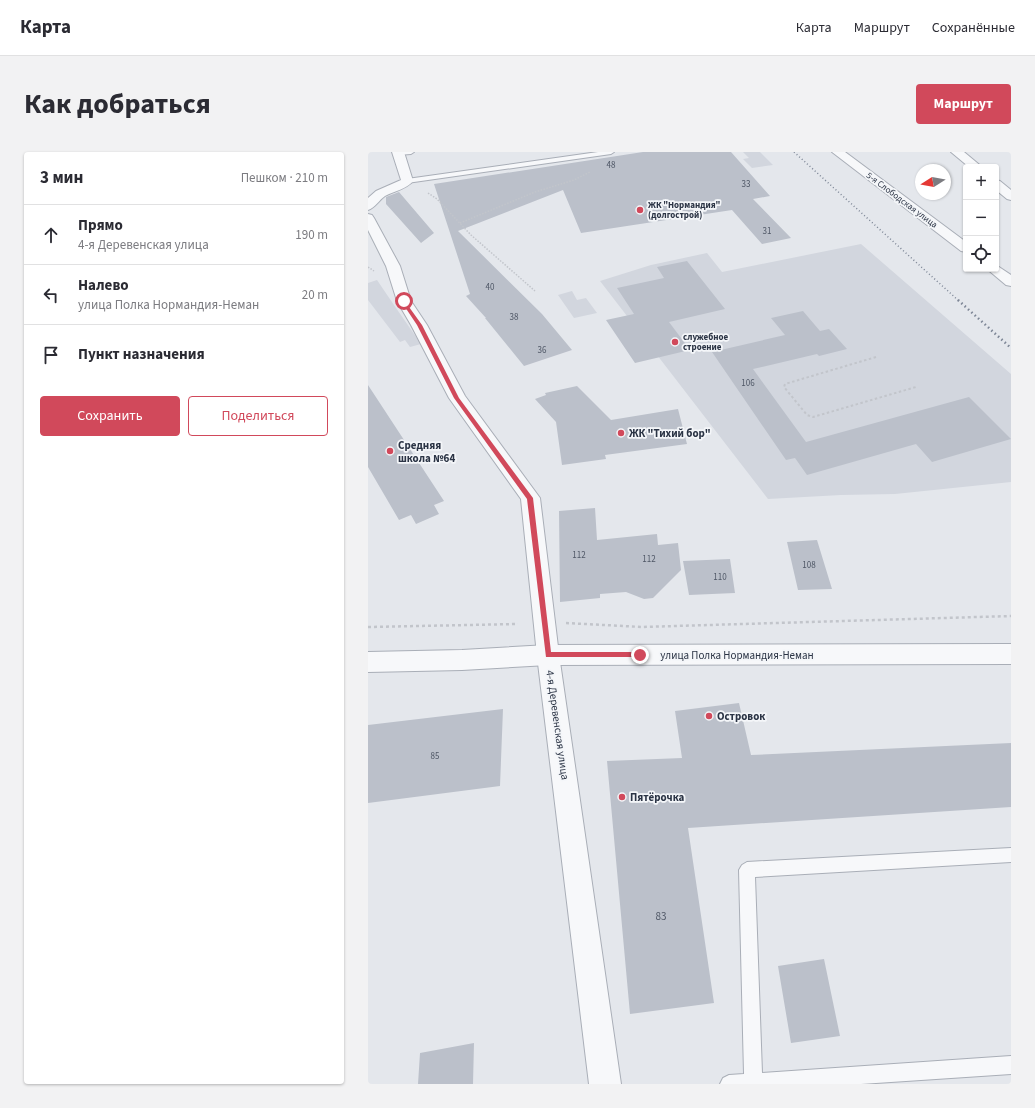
<!DOCTYPE html>
<html lang="ru">
<head>
<meta charset="utf-8">
<style>
  :root { --surface:#fff; --page:#f2f2f3; --text:#2b2b33; --muted:#7c7c81; --line:#e1e1e2; --accent:#d1495b }
  body { margin:0; font-family:"Source Sans 3",sans-serif; background:var(--page); color:var(--text) }
  .controls { position:absolute; right:12px; top:12px; display:grid; overflow:hidden; border-radius:4px; box-shadow:0 1px 3px #0004 }
  .controls button { width:36px; height:36px; display:grid; place-items:center; padding:0; border:0; border-bottom:1px solid var(--line); background:var(--surface); color:var(--text); font:20px sans-serif }
  .compass { position:absolute; left:547px; top:12px; width:36px; height:36px; border-radius:50%; background:var(--surface); box-shadow:0 1px 3px #0004; rotate:259deg }
  .stop { position:absolute; width:12px; height:12px; margin:-9px; border:3px solid #d1495b; border-radius:50%; background:#fff }
  .stop.end { background:#d1495b; border-color:#fff; box-shadow:0 1px 4px #0008 }
  .list { margin:0; padding:0; list-style:none }
  h2 { display:flex; justify-content:space-between; align-items:center; height:52px; margin:0; padding:0 16px; font-size:17px }
  h2 small { font-size:13px; font-weight:400; color:var(--muted) }
  .list li { display:grid; grid-template-columns:26px 1fr auto; gap:12px; align-items:center; box-sizing:border-box; height:60px; padding:0 16px; border-top:1px solid var(--line) }
  .list b { display:block; font-size:15px; white-space:nowrap }
  .list p { margin:0; font-size:13px; white-space:nowrap; color:var(--muted) }
  .list em { font-size:13px; font-style:normal; color:var(--muted) }
  .actions { display:flex; gap:8px; padding:12px 16px }
  .actions a { flex:1; padding:9px 0; border:1px solid var(--accent); border-radius:4px; text-align:center; font-size:14px; color:var(--accent) }
  .actions .main { background:var(--accent); color:#fff }
  .icon { flex:none; width:22px; height:22px; fill:none; stroke:currentColor; stroke-width:2; stroke-linecap:round; stroke-linejoin:round }
  .map { position:relative; flex:none; width:643px; height:932px; overflow:hidden; border-radius:4px }
  header { display:flex; align-items:center; gap:24px; box-sizing:border-box; height:56px; padding:0 20px; background:var(--surface); border-bottom:1px solid var(--line) }
  header strong { font-size:19px }
  nav { display:flex; gap:22px; margin-inline-start:auto; font-size:14px }
  .intro { display:flex; align-items:center; justify-content:space-between; box-sizing:border-box; height:96px; padding:0 24px }
  h1 { margin:0; font-size:28px }
  .button { padding:10px 18px; border-radius:4px; background:var(--accent); color:#fff; font-size:14px; font-weight:700 }
  main { display:flex; gap:24px; padding:0 24px }
  aside { flex:1; background:var(--surface); border-radius:4px; box-shadow:0 1px 3px #0004 }
  .map>svg:first-child { display:block }
</style>
</head>
<body>
<header>
<strong>Карта</strong>
<nav><a>Карта</a><a>Маршрут</a><a>Сохранённые</a></nav>
</header>
<div class="intro"><h1>Как добраться</h1><a class="button">Маршрут</a></div>
<main>
<aside>
<h2>3 мин<small>Пешком · 210 m</small></h2>
<ul class="list">
<li><svg class="icon" aria-label="ahead" viewBox="0 0 24 24"><path d="M12 20V5M6 11l6-6 6 6"/></svg><div><b>Прямо</b><p>4-я Деревенская улица</p></div><em>190 m</em></li>
<li><svg class="icon" aria-label="left" viewBox="0 0 24 24"><path d="M17 20v-9H6M10 6l-5 5 5 5"/></svg><div><b>Налево</b><p>улица Полка Нормандия-Неман</p></div><em>20 m</em></li>
<li><svg class="icon" aria-label="arrive" viewBox="0 0 24 24"><path d="M6 21V4h12l-3 4 3 4H6"/></svg><div><b>Пункт назначения</b></div></li>
</ul>
<div class="actions"><a class="main">Сохранить</a><a>Поделиться</a></div>
</aside>
<div class="map">
<svg width="643" height="932" viewBox="0 0 643 932">
  <rect width="100%" height="100%" fill="#e4e7ec"/>
  <path fill="#d2d6de" d="M375,0H392L405,13L384,16L375,7L381,6Z
    M493,92L643,222V330L527,342L473,343L400,347L232,129L283,113L339,101L354,120Z
    M9,128L28,156L53,192L42,195L37,188L32,190L0,148V131Z
    M204,139L209,148L218,146L229,161L206,166L190,143Z"/>
  <path fill="#bbc0ca" d="M275,0H363L402,44L385,47L423,86L394,92L364,58L213,81L195,38L90,79L174,162L204,198L156,214L117,166H118L98,144L102,142L66,32Z
    M31,40L66,81L53,91L18,52V45Z
    M319,109L357,157L301,170L322,198L267,211L238,168L266,162L249,136L296,126L289,115Z
    M435,159L452,179L461,177L479,197L451,204L449,202L385,217L438,290L601,245L643,287L564,310L548,292L439,323L427,306L418,308L344,200L417,183L403,166Z
    M0,233L76,349L66,353L71,362L48,372L43,363L31,368L0,315Z
    M209,234L243,268L310,257L319,292L237,303L238,307L194,313L188,270L167,247L178,243L177,241Z
    M227,356L229,388L289,382L290,393L310,391L313,418L285,446L276,447L258,440L232,442V446L192,450L191,359Z
    M449,388L464,437L430,438L419,390Z
    M362,407L367,441L321,443L315,409Z
    M371,551L383,603L643,591V655L320,676L346,851L262,862L239,609L314,606L307,559Z
    M135,557L132,634L0,651V573Z
    M456,807L472,884L423,891L410,814Z
    M106,891L105,932H50L52,901Z"/>
  <g fill="none" stroke-linecap="round" stroke-linejoin="round">
    <g stroke="#a9aeb7" stroke-width="2">
      <path id="service" d="M32,0H46L43,2L29,3V1Z
        M230,0H246L243,2L39,31L36,29L39,27Z
        M643,696V710L387,725L394,921L643,904V922L493,932H352L355,926L361,923L376,922L371,718L374,713L379,710Z"/>
    </g>
    <g stroke="#a9aeb7" stroke-width="2">
      <path id="minor" d="M24,0H36L45,29C39,37 26,39 17,44C11,48 7,56 0,58V46L8,39L33,28Z
        M464,0H477L598,90V100L593,99Z
        M583,0H596L614,15H601Z
        M628,28L632,29L643,38V48L639,47L628,38Z
        M0,62L4,63L6,66L32,114L43,149L59,173L97,244L172,346L191,503L253,932H221L169,503L153,347L81,246L43,173L29,149L18,114L0,78Z
        M628,113L643,123V134L638,133L619,117H628Z"/>
    </g>
    <g stroke="#a9aeb7" stroke-width="2">
      <path id="tertiary" d="M643,492V512L180,513L94,518L0,520V500L94,498L180,493Z"/>
    </g>
    <path stroke="#c2c5cb" stroke-width="1.5" stroke-dasharray="1.5 1.5" stroke-linecap="butt" d="M60,41L69,47L103,83L167,139
      M92,71L167,40L206,28L222,20
      M0,115L6,119"/>
    <path stroke="#c2c5cb" stroke-width="2" stroke-dasharray="2.5 2.5" stroke-linecap="butt" d="M508,205L417,232L416,235L439,263L445,265L548,235"/>
    <path stroke="#c2c5cb" stroke-width="2.5" stroke-dasharray="3 3" stroke-linecap="butt" d="M198,471L274,475L643,464
      M0,475L150,472"/>
    <use href="#service" fill="#f7f8fa" fill-rule="evenodd"/>
    <use href="#minor" fill="#f7f8fa" fill-rule="evenodd"/>
    <use href="#tertiary" fill="#f7f8fa" fill-rule="evenodd"/>
    <path stroke="#7d8696" stroke-width="1.5" stroke-dasharray="1 2.5" stroke-linecap="butt" d="M426,0L591,149"/>
    <path stroke="#7d8696" stroke-width="2.5" stroke-dasharray="1.5 3" stroke-linecap="butt" d="M590,148L643,196"/>
  </g>
  <path fill="#d1495b" d="M36,148L54,173L91,246L165,346L183,500H272L274,501V505H178L159,347L86,246L49,173L33,149Z"/>
  <g fill="#d1495b" stroke="#f4f6f9" stroke-width="1.5">
    <circle cx="272" cy="58" r="4"/>
    <circle cx="307" cy="190" r="4"/>
    <circle cx="253" cy="281" r="4"/>
    <circle cx="22" cy="299" r="4"/>
    <circle cx="341" cy="564" r="4"/>
    <circle cx="254" cy="645" r="4"/>
  </g>
  <g text-anchor="middle" stroke-width="3.5" stroke-linejoin="round" paint-order="stroke">
    <g font-size="9" fill="#4f5766">
      <text x="243" y="16">48</text>
      <text x="378" y="35">33</text>
      <text x="399" y="82">31</text>
      <text x="122" y="138">40</text>
      <text x="146" y="168">38</text>
      <text x="174" y="201">36</text>
      <text x="380" y="234">106</text>
      <text x="211" y="406">112</text>
      <text x="281" y="410">112</text>
      <text x="441" y="416">108</text>
      <text x="352" y="428">110</text>
      <text x="67" y="607">85</text>
    </g>
    <g font-size="9" fill="#2b3445" stroke="#f4f6f9">
      <text transform="translate(534 48) rotate(37)" y="3">5-я Слободская улица</text>
    </g>
    <g font-size="9" font-weight="bold" fill="#2b3445" stroke="#f4f6f9" text-anchor="start">
      <text x="280" y="56">ЖК "Нормандия"<tspan x="280" dy="10">(долгострой)</tspan></text>
      <text x="315" y="188">служебное<tspan x="315" dy="10">строение</tspan></text>
    </g>
    <g font-size="11" font-weight="bold" fill="#2b3445" stroke="#f4f6f9" text-anchor="start">
      <text x="261" y="285">ЖК "Тихий бор"</text>
      <text x="30" y="297">Средняя<tspan x="30" dy="13">школа №64</tspan></text>
      <text x="349" y="568">Островок</text>
      <text x="262" y="649">Пятёрочка</text>
    </g>
    <g font-size="11" fill="#2b3445" stroke="#f4f6f9">
      <text x="369" y="507">улица Полка Нормандия-Неман</text>
      <text transform="translate(190 573) rotate(82)" y="4">4-я Деревенская улица</text>
    </g>
    <g font-size="11" fill="#4f5766">
      <text x="293" y="768">83</text>
    </g>
  </g>
</svg>
<div class="controls">
<button>+</button>
<button>−</button>
<button><svg class="icon" aria-label="locate" viewBox="0 0 24 24"><circle cx="12" cy="12" r="6"/><path d="M12 2v4M12 18v4M2 12h4M18 12h4"/></svg></button>
</div>
<svg class="compass" viewBox="-18 -18 36 36"><path d="M0-13l5 13h-10z" fill="#e53935"/><path d="M0 13l5-13h-10z" fill="#7c7c81"/></svg>
<div class="stop" style="left:36px;top:149px"></div>
<div class="stop end" style="left:272px;top:503px"></div>
</div>
</main>
</body>
</html>
